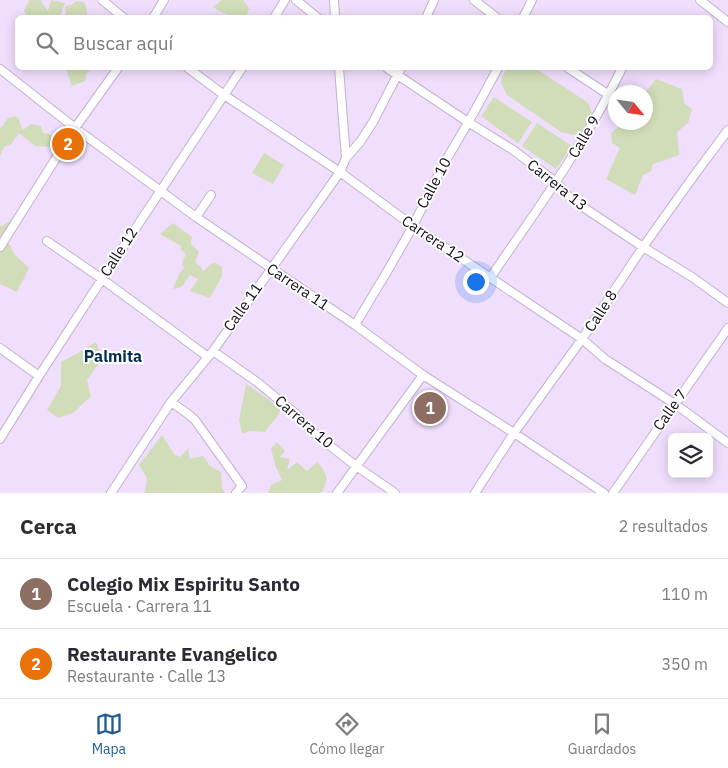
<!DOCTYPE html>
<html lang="es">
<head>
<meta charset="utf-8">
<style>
  :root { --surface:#fff; --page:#f2f2f3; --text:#2b2b33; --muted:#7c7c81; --line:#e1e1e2; --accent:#1f5c93 }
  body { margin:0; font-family:"IBM Plex Sans",sans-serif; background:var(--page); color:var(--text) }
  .controls { position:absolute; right:15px; bottom:15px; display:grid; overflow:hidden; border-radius:8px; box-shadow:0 2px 12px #0003 }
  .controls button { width:45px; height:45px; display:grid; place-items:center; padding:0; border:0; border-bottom:1px solid var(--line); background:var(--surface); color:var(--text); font:25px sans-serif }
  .compass { position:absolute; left:608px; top:85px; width:45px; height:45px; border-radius:50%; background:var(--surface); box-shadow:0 2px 12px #0003; rotate:119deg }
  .you { position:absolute; left:475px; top:281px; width:18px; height:18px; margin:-12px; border:4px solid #fff; border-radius:50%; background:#1a73e8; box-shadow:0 0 0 8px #1a73e833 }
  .badge { display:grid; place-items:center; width:32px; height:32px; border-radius:50%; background:var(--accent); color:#fff; font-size:16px; font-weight:700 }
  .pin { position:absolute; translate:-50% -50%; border:2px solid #fff; box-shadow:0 1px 5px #0006 }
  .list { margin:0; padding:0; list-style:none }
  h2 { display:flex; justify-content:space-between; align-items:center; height:65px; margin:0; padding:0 20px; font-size:21px }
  h2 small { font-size:16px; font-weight:400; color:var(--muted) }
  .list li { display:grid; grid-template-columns:32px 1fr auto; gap:15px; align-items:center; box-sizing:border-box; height:70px; padding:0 20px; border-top:1px solid var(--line) }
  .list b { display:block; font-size:19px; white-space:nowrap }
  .list p { margin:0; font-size:16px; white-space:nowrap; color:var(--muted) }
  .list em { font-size:16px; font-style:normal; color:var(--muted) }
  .icon { flex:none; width:28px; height:28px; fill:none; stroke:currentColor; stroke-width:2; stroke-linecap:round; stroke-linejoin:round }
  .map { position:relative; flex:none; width:728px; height:493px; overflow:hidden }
  .search { position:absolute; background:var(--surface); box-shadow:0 2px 12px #0003; left:15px; right:15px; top:15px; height:55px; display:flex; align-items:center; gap:12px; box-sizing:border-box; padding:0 18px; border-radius:8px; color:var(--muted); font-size:19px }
  .sheet { height:205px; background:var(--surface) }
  nav { display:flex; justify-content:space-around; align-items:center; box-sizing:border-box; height:70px; border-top:1px solid var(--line); background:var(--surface); font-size:14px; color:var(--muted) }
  nav a { display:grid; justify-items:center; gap:2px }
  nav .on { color:var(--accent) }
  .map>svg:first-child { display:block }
</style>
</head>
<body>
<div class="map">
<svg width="728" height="493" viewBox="0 0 728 493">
  <rect width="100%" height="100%" fill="#f0defd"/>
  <path fill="#d1ddb9" d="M29,0H41V2L48,11L51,0L65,3L60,16L66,15L65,6L71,5L77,1L85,3L87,13L85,17H27L24,11Z
    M222,0H243L249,8L246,17C234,18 223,14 213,7Z
    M66,68H90L91,69L86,74L85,81L72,86L66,69Z
    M507,68H535L587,102L590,107L592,114L590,123L586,129L574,135L561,132L507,95L501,83L502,77Z
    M656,79L682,89L684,103L692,109L688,123L677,132L679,155L653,164L651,171L643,175L635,195L606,179L620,148L612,143L611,133L624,123L646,122V92Z
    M494,97L532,122L518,143L481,116Z
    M17,116C20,120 20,125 23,130L31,124L41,126L43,133L50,134L53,137L52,147L35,146L19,133L11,144L4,147L0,156V127L1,128L8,118Z
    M537,123L572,146L556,169L522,146Z
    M264,153L284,165L273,184L252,173Z
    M14,219L6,238L15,255L29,268L17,292L0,284V227Z
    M173,223L192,237L191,244L199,252L195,262L201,267L203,271L214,262L222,267V276L210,298L190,291L198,279L190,275L182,287L173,289L179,274L184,268L182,263L186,254L181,250V246L160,234Z
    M96,342L102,359L87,380L91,396L73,413L58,418L47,410L61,386V362L78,353Z
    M246,384L281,408C279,418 270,423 265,432L250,431L242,434L239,420Z
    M162,435L174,454L180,457L188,448L190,459L203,456L210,466L221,472L222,488L225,493H145L147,478L139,465Z
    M277,442L285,451L280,457L290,459L287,470L297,462L307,471L317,462L322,467L327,479L322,492L319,493H268L271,485L282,480L275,465L271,448Z"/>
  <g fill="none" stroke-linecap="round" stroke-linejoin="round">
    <g stroke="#c3b2cf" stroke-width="10">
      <path id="street" d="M102,0L124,18
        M296,0L318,18
        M334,0L335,18
        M474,0L497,18
        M700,0L728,22
        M153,18L164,0
        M274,18L285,0
        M426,18L434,0
        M523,18L532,0
        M188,68L224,95L340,172L413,226L582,339L605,359L675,404L728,443
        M339,68L346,158
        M387,68L468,122L513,150L556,182L566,194L580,205L643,247L692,277L728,303
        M568,68L609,95
        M0,69L75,128L196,217L355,325L423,375L514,433L604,493
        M196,217L211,195
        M47,241L102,279L208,357
        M0,247L75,128L118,68
        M490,278C537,210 586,142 622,68
        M355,325L388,270L413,226L441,169L473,114L498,68
        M0,348L39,376
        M213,351L257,382L295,413L315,434L356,466L395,493
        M171,402L188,414L195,420L242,486L236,493
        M0,439L39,376L102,279L242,68
        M111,493L171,402L213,351L340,172L346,158L360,142L373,122L401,68
        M337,493L423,375
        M475,493L514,433L582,339L643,247L693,177L728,130
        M613,493L728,328"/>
    </g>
    <use href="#street" stroke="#fff" stroke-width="8"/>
  </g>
  <g text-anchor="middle" stroke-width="4" stroke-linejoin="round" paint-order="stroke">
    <g font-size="15" fill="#130d17" stroke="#fff">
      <text transform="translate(584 137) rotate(-59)" y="5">Calle 9</text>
      <text transform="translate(434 183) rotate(-62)" y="5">Calle 10</text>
      <text transform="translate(557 185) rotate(39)" y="5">Carrera 13</text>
      <text transform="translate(433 239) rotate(34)" y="5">Carrera 12</text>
      <text transform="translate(119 252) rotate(-57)" y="5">Calle 12</text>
      <text transform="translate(298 287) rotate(34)" y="5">Carrera 11</text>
      <text transform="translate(243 307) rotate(-55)" y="5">Calle 11</text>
      <text transform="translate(601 311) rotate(-57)" y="5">Calle 8</text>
      <text transform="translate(670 410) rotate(-55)" y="5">Calle 7</text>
      <text transform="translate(304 422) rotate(41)" y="5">Carrera 10</text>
    </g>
    <g font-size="16" font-weight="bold" fill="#032f54" stroke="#fff">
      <text x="113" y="362">Palmita</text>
    </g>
  </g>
</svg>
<div class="controls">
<button><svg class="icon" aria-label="layers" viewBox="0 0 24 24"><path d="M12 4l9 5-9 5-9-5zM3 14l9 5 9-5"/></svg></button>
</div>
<svg class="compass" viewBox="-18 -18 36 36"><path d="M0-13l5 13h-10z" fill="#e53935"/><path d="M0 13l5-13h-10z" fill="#7c7c81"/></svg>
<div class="you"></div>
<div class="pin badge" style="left:430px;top:408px;background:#8d6e63">1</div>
<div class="pin badge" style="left:68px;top:144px;background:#e8710a">2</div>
<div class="search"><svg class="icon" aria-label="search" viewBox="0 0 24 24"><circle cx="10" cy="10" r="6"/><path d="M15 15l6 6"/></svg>Buscar aquí</div>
</div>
<section class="sheet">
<h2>Cerca<small>2 resultados</small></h2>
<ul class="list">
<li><span class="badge" style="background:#8d6e63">1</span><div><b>Colegio Mix Espiritu Santo</b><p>Escuela · Carrera 11</p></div><em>110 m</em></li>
<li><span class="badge" style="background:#e8710a">2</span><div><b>Restaurante Evangelico</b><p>Restaurante · Calle 13</p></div><em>350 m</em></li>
</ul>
</section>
<nav>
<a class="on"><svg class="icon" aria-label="map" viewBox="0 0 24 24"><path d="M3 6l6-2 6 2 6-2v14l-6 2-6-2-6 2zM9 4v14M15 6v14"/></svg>Mapa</a>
<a><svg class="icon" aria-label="directions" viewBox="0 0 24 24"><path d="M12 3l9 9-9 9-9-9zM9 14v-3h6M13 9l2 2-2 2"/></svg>Cómo llegar</a>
<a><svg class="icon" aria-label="saved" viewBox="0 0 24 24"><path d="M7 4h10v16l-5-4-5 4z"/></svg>Guardados</a>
</nav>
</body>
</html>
